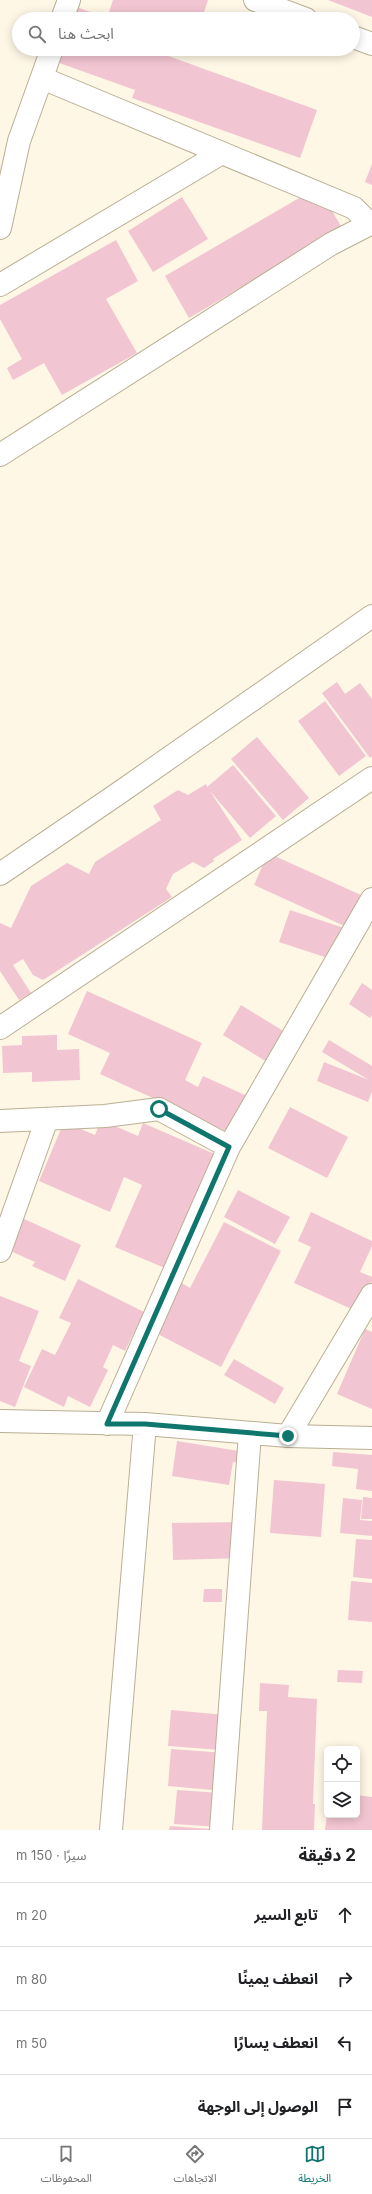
<!DOCTYPE html>
<html lang="ar">
<head>
<meta charset="utf-8">
<style>
  :root { --surface:#fff; --page:#f2f2f2; --text:#202124; --muted:#757577; --line:#e0e0e0; --accent:#0f766e }
  body { margin:0; font-family:Inter,"Noto Sans Arabic",sans-serif; background:var(--page); color:var(--text); direction:rtl }
  .controls { position:absolute; right:12px; bottom:12px; display:grid; overflow:hidden; border-radius:6px; box-shadow:0 2px 10px #0003 }
  .controls button { width:36px; height:36px; display:grid; place-items:center; padding:0; border:0; border-bottom:1px solid var(--line); background:var(--surface); color:var(--text); font:20px sans-serif }
  .stop { position:absolute; width:12px; height:12px; margin:-9px; border:3px solid #0f766e; border-radius:50%; background:#fff }
  .stop.end { background:#0f766e; border-color:#fff; box-shadow:0 1px 4px #0008 }
  .list { margin:0; padding:0; list-style:none }
  h2 { display:flex; justify-content:space-between; align-items:center; height:52px; margin:0; padding:0 16px; font-size:17px }
  h2 small { font-size:13px; font-weight:400; color:var(--muted) }
  .list li { display:grid; grid-template-columns:26px 1fr auto; gap:12px; align-items:center; box-sizing:border-box; height:64px; padding:0 16px; border-top:1px solid var(--line) }
  .list b { display:block; font-size:15px; white-space:nowrap }
  .list em { font-size:13px; font-style:normal; color:var(--muted) }
  .icon { flex:none; width:22px; height:22px; fill:none; stroke:currentColor; stroke-width:2; stroke-linecap:round; stroke-linejoin:round }
  .map { position:relative; flex:none; width:372px; height:1830px; overflow:hidden; direction:ltr }
  .search { position:absolute; background:var(--surface); box-shadow:0 2px 10px #0003; left:12px; right:12px; top:12px; height:44px; display:flex; align-items:center; gap:10px; box-sizing:border-box; padding:0 14px; border-radius:22px; color:var(--muted); font-size:15px }
  .sheet { height:308px; background:var(--surface) }
  nav { display:flex; justify-content:space-around; align-items:center; box-sizing:border-box; height:56px; border-top:1px solid var(--line); background:var(--surface); font-size:11px; color:var(--muted) }
  nav a { display:grid; justify-items:center; gap:2px }
  nav .on { color:var(--accent) }
  .map>svg:first-child { display:block }
</style>
</head>
<body>
<div class="map">
<svg width="372" height="1830" viewBox="0 0 372 1830">
  <rect width="100%" height="100%" fill="#fef7e6"/>
  <path fill="#f2c5d2" d="M113,0H208L202,19H131L109,12Z
    M328,0H372V17Z
    M71,5L110,19H66Z
    M55,49H149L317,110L300,158L132,98L135,90L51,60Z
    M372,164V185L365,182Z
    M318,187L342,228L189,318L165,276Z
    M182,197L208,239L153,272L128,231Z
    M116,240L138,281L106,299L137,353L62,395L44,363L13,380L7,368L22,359L0,319V305Z
    M337,682L345,694L360,683L372,699V756L370,758L322,693Z
    M325,701L366,756L339,776L298,721Z
    M257,737L309,798L283,820L231,759Z
    M233,765L276,816L250,838L210,791L242,840L213,859L214,861L204,868L193,862L173,874L166,889L172,897L43,980L33,975L23,959L13,965L31,993L19,1000L0,971V923L11,928L31,886L67,863L89,874L95,862L161,820L153,806L178,790L188,795L206,784L207,787Z
    M268,853L372,900L362,934L254,885Z
    M290,910L353,931L343,963L279,942Z
    M362,983L372,990V1015L370,1018L349,1004Z
    M87,991L202,1043L185,1080L198,1087L203,1076L258,1101L241,1138L100,1074L110,1053L68,1034Z
    M241,1005L298,1040L280,1070L223,1035Z
    M57,1035V1050L79,1049L80,1080L32,1082V1072L3,1073L2,1046L22,1045V1036Z
    M329,1040L372,1066V1091L368,1102L317,1081L324,1062L369,1080L322,1052Z
    M290,1107L348,1137L327,1178L268,1148Z
    M101,1120L138,1136L143,1123L226,1159L172,1271L115,1247L142,1185L124,1177L110,1212L39,1181L64,1122L95,1135Z
    M238,1190L290,1217L275,1244L224,1217Z
    M311,1212L372,1241V1246L360,1272L372,1277V1281L358,1312L294,1283L311,1247L298,1241Z
    M22,1218L81,1245L65,1281L32,1266L35,1262L8,1250Z
    M224,1222L281,1251L221,1367L156,1333L182,1283L190,1288Z
    M78,1279L144,1312L125,1351L113,1345L103,1367L108,1370L90,1407L68,1396L64,1407L24,1387L42,1349L55,1355L71,1323L59,1318Z
    M0,1296L39,1311L19,1361L31,1366L15,1407L0,1401Z
    M365,1329L372,1332V1409L337,1394Z
    M234,1359L284,1388L275,1404L224,1375Z
    M177,1441L245,1452L243,1463L233,1462L229,1485L172,1476Z
    M333,1452L372,1455V1491L356,1489L358,1469L332,1466Z
    M274,1480L325,1484L321,1537L270,1533Z
    M363,1497L372,1498V1519H361Z
    M343,1498L362,1500L360,1520L372,1521V1536L340,1533Z
    M244,1522L245,1558L173,1560L172,1523Z
    M356,1539L372,1540V1579L353,1577Z
    M351,1581L372,1583V1622L348,1620Z
    M204,1589H222V1602H203Z
    M338,1670L363,1671L362,1683L337,1682Z
    M260,1683L289,1685L288,1697L317,1699L313,1804H315L314,1830H262L267,1711H259Z
    M171,1710L236,1716L234,1751L168,1746Z
    M171,1749L226,1753L223,1791L168,1786Z
    M177,1790L221,1793L219,1827L174,1824Z
    M357,1795L372,1797V1830H325L327,1815H357Z
    M170,1826L209,1829V1830H169Z"/>
  <g fill="none" stroke-linecap="round" stroke-linejoin="round">
    <g stroke="#baaf94" stroke-width="24">
      <path id="minor" d="M255,0L306,19
        M62,19L69,0
        M353,37L372,44
        M42,78L354,208L370,224
        M0,228L19,141L52,49
        M0,285L220,154
        M0,455L331,244L372,223
        M0,874L119,793L372,616
        M0,1028L372,778
        M0,1121L105,1116L159,1109L229,1147
        M0,1251L47,1119
        M0,1421L145,1424L288,1436L372,1438
        M107,1424L229,1147L372,899
        M288,1436L372,1295
        M111,1830L145,1424
        M221,1830L250,1433"/>
    </g>
    <use href="#minor" stroke="#fff" stroke-width="22"/>
  </g>
  <g fill="none" stroke-linecap="round" stroke-linejoin="round">
    <path stroke="#0f766e" stroke-width="5" d="M159,1109L229,1147L107,1424H145L288,1436"/>
  </g>
</svg>
<div class="controls">
<button><svg class="icon" aria-label="locate" viewBox="0 0 24 24"><circle cx="12" cy="12" r="6"/><path d="M12 2v4M12 18v4M2 12h4M18 12h4"/></svg></button>
<button><svg class="icon" aria-label="layers" viewBox="0 0 24 24"><path d="M12 4l9 5-9 5-9-5zM3 14l9 5 9-5"/></svg></button>
</div>
<div class="stop" style="left:159px;top:1109px"></div>
<div class="stop end" style="left:288px;top:1436px"></div>
<div class="search"><svg class="icon" aria-label="search" viewBox="0 0 24 24"><circle cx="10" cy="10" r="6"/><path d="M15 15l6 6"/></svg>ابحث هنا</div>
</div>
<section class="sheet">
<h2>2 دقيقة<small>سيرًا · 150 m</small></h2>
<ul class="list">
<li><svg class="icon" aria-label="ahead" viewBox="0 0 24 24"><path d="M12 20V5M6 11l6-6 6 6"/></svg><div><b>تابع السير</b></div><em>20 m</em></li>
<li><svg class="icon" aria-label="right" viewBox="0 0 24 24"><path d="M7 20v-9h11M14 6l5 5-5 5"/></svg><div><b>انعطف يمينًا</b></div><em>80 m</em></li>
<li><svg class="icon" aria-label="left" viewBox="0 0 24 24"><path d="M17 20v-9H6M10 6l-5 5 5 5"/></svg><div><b>انعطف يسارًا</b></div><em>50 m</em></li>
<li><svg class="icon" aria-label="arrive" viewBox="0 0 24 24"><path d="M6 21V4h12l-3 4 3 4H6"/></svg><div><b>الوصول إلى الوجهة</b></div></li>
</ul>
</section>
<nav>
<a class="on"><svg class="icon" aria-label="map" viewBox="0 0 24 24"><path d="M3 6l6-2 6 2 6-2v14l-6 2-6-2-6 2zM9 4v14M15 6v14"/></svg>الخريطة</a>
<a><svg class="icon" aria-label="directions" viewBox="0 0 24 24"><path d="M12 3l9 9-9 9-9-9zM9 14v-3h6M13 9l2 2-2 2"/></svg>الاتجاهات</a>
<a><svg class="icon" aria-label="saved" viewBox="0 0 24 24"><path d="M7 4h10v16l-5-4-5 4z"/></svg>المحفوظات</a>
</nav>
</body>
</html>
